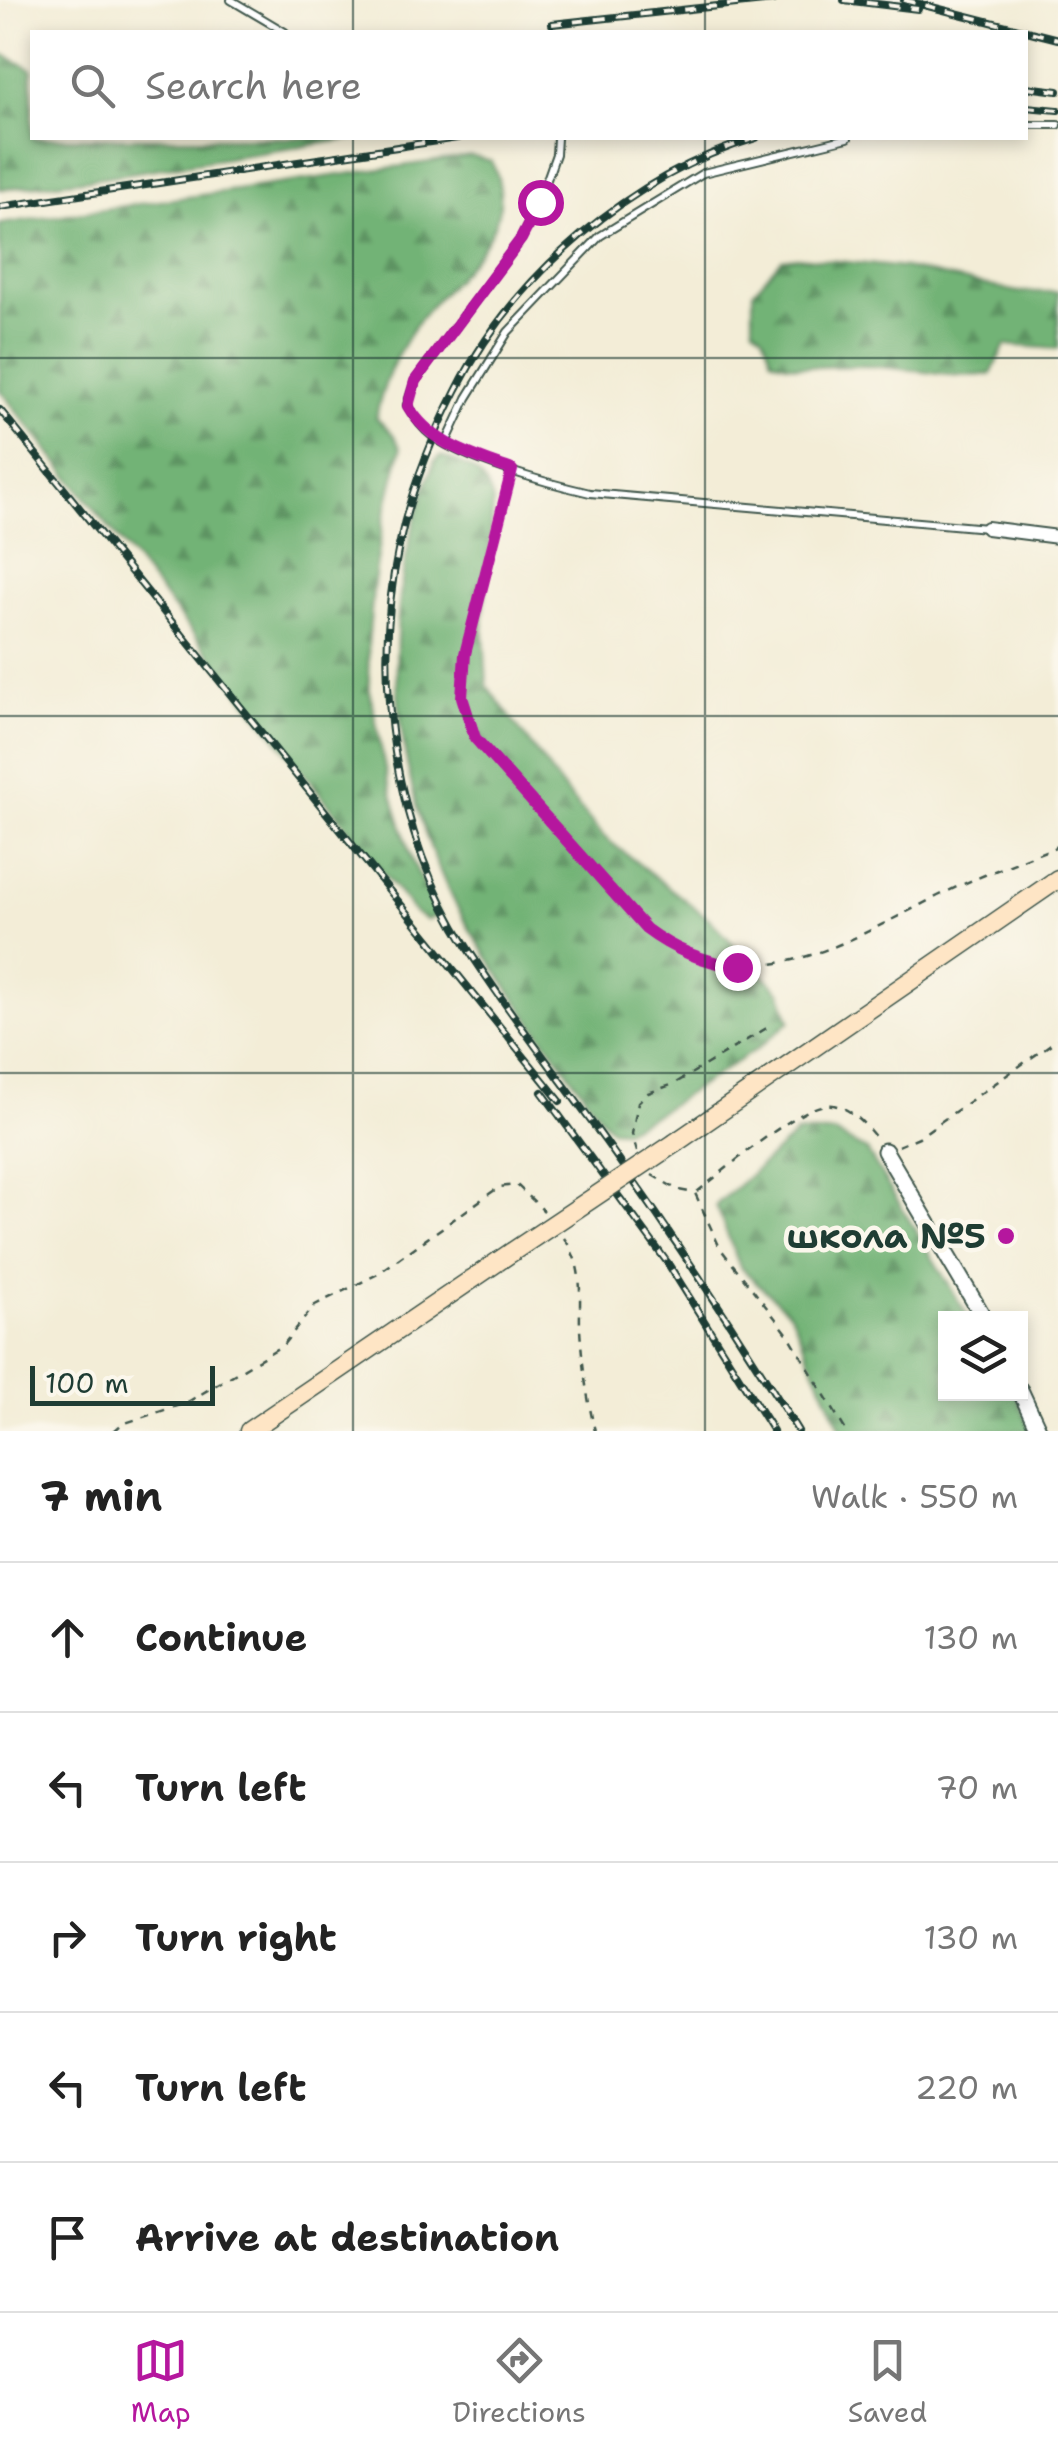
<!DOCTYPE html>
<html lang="en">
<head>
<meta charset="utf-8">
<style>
  :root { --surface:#fff; --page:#f6f6f6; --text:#222; --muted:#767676; --line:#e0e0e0; --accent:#b5179e }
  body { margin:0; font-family:"Shantell Sans",sans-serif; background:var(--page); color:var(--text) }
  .controls { position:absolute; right:30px; bottom:30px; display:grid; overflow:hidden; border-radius:0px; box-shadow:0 5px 15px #0003 }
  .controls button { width:90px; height:90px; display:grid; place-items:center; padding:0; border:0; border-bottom:2px solid var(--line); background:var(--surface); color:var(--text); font:50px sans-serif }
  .scale { position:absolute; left:30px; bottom:25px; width:185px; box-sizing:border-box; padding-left:10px; border:5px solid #1f3d34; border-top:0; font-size:28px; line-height:35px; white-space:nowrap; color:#1f3d34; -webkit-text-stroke:8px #fbf7ec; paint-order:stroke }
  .stop { position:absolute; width:30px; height:30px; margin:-22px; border:8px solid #b5179e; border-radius:50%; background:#fff }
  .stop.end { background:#b5179e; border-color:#fff; box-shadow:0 2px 10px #0008 }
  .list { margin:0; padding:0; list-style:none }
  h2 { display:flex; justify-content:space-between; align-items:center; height:130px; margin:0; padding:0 40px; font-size:42px }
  h2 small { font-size:32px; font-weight:400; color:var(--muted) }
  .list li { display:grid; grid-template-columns:65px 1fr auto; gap:30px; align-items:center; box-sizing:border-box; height:150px; padding:0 40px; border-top:2px solid var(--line) }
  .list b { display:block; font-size:38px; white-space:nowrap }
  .list em { font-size:32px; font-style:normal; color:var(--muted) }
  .icon { flex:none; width:55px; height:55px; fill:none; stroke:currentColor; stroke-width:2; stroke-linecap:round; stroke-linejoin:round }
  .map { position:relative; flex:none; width:1058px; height:1431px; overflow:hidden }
  .search { position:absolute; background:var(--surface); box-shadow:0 5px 15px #0003; left:30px; right:30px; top:30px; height:110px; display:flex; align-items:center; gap:25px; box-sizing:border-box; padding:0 35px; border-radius:0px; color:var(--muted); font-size:38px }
  .sheet { height:880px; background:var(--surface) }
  nav { display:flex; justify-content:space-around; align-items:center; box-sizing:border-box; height:140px; border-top:2px solid var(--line); background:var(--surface); font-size:28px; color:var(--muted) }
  nav a { display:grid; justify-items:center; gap:5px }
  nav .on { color:var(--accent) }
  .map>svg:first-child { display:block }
</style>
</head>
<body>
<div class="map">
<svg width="1058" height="1431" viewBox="0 0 1058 1431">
  <defs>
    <pattern id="forest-firs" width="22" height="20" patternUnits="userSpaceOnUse" patternTransform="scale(2.5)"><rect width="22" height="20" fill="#72b376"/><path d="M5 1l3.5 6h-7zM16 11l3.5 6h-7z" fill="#5d9362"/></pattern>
  </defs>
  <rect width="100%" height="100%" fill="#fbf7ec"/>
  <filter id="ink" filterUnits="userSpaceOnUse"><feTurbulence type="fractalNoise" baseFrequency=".01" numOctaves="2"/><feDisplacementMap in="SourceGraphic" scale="20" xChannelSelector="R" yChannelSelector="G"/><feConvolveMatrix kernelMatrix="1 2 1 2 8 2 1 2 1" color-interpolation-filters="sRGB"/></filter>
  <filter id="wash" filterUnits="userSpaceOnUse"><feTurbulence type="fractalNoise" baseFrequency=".0048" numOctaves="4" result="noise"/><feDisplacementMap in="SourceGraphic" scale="40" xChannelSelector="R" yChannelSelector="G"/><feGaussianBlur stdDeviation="2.25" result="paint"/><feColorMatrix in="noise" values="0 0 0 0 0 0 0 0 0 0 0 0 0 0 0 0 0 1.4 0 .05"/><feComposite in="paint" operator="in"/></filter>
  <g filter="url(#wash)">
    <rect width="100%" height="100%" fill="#f3edd7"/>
    <path fill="url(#forest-firs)" stroke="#487855" stroke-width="2.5" d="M0,53L32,69V138H356L91,179L0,189Z
      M471,156L491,161C528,230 447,278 415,326C396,354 382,385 376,418L393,434L401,449L383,522L373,589L368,644L369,687L387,778L411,858L438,915L427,920L415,913L0,390V224Z
      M797,257L905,268L1018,292H1058V349L1005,345L991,374C949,380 908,367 865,366C834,365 801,372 772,359L763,335L753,326V292L782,259Z
      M441,456C466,464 489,475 493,504L483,621L487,686L565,791L604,837L708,918L781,993L790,1021L758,1048L659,1112L624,1130L611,1129L602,1120C558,1056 508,993 468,926C400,813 380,662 411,535C417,510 426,486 434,462Z
      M797,1133H834L867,1151L969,1318H946V1394H1015L1031,1431H842L790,1313L740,1267L716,1205Z"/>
  </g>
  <g filter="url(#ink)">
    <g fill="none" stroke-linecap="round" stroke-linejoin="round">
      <g stroke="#3f574c" stroke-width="10">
        <path id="service" d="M231,0L285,32
          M1026,125H1058
          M557,138L556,154L539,202L521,239L415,381L407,405C414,417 421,428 432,436C467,461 547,483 590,493L987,528
          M446,443L467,398L508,332L600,236L703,173L848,138"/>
      </g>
      <g stroke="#3f574c" stroke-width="16">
        <path id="minor" d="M987,528L1058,537"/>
      </g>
      <g stroke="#3f574c" stroke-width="19">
        <path id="tertiary" d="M885,1151L984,1318
          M1020,1390L1039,1431"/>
      </g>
      <g stroke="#3f574c" stroke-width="21">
        <path id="secondary" d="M675,1143L1058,879
          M249,1431L512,1252"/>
      </g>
      <path stroke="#3f574c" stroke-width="2.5" stroke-dasharray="8 8" stroke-linecap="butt" d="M509,481L465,654L462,697L475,738L646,929C749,1006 840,945 938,896C976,877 1018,862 1058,846
        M898,1146L919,1137L1058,1039
        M637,1152L632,1134L638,1102L648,1093L674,1084L770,1026
        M652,1175L678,1190L695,1193L720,1248L790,1337L846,1431
        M697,1192C724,1171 796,1107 827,1105C847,1103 866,1125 877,1139
        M564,1238C585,1268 579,1295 580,1329C582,1363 587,1398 595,1431
        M114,1431L122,1424L186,1403L283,1345L315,1305L376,1275L499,1187L517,1185L544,1211"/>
      <use href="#service" stroke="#fff" stroke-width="6"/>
      <use href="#minor" stroke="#fff" stroke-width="12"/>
      <use href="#tertiary" stroke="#fff" stroke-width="15"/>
      <use href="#secondary" stroke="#fee5c5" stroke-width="18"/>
      <g stroke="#1f3d34" stroke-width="8">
        <path id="rail" d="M844,0L918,9
          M904,0L1058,39
          M552,24L773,0
          M1026,87L1058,91
          M1026,107L1058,110
          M756,138C632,175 514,275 456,391C431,440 410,491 399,546C371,678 394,834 468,949C510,1015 560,1078 606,1142C673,1236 737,1332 798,1431
          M0,207L457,138
          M0,410L560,1101
          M542,1092L667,1262L773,1431"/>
      </g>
      <use href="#rail" stroke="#fbf7ec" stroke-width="4" stroke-dasharray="11" stroke-linecap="butt"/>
      <g stroke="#3f574c" stroke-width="21" stroke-linecap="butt">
        <path id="secondary-bridge" d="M512,1252L675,1143"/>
      </g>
      <use href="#secondary-bridge" stroke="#fee5c5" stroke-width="18"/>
    </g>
  </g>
  <g fill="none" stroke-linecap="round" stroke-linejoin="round" filter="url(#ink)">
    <path stroke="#b5179e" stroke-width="12" d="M540,202L521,239L415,381L408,406C430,444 472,455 512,470L465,654L462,697L475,738L646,929C674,950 702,961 737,967"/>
  </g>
  <path fill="none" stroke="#1f3d34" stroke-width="2.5" stroke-opacity="0.55" d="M353,0V32M705,0V32M353,138V1431M705,138V1431M0,358H1058M0,716H1058M0,1073H1058"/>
  <circle fill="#b5179e" stroke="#fbf7ec" stroke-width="4" cx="1006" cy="1236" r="10"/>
  <g text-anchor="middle" stroke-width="9" stroke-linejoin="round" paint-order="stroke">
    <g font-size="35" font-weight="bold" fill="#1f3d34" stroke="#fbf7ec" text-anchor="end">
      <text x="986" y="1248">школа №5</text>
    </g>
  </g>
</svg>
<div class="controls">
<button><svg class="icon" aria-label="layers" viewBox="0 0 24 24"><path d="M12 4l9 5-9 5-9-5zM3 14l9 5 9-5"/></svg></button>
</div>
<div class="scale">100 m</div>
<div class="stop" style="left:540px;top:202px"></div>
<div class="stop end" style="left:737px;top:967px"></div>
<div class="search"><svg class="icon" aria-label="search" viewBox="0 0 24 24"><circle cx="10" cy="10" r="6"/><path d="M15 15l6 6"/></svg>Search here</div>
</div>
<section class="sheet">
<h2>7 min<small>Walk · 550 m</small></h2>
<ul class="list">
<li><svg class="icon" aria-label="ahead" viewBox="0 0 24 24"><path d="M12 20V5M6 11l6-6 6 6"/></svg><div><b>Continue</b></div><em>130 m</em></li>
<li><svg class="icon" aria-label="left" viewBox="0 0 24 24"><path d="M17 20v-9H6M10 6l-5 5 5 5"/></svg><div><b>Turn left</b></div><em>70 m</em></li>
<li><svg class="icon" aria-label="right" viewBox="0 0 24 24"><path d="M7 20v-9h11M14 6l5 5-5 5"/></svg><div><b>Turn right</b></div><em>130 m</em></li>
<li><svg class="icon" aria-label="left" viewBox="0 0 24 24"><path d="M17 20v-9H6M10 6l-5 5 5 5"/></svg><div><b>Turn left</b></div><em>220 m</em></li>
<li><svg class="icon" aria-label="arrive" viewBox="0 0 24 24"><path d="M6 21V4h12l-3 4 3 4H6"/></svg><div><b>Arrive at destination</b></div></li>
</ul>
</section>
<nav>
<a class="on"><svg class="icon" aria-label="map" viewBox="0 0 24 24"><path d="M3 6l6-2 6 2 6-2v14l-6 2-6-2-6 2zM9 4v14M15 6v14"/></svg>Map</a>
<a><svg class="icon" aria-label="directions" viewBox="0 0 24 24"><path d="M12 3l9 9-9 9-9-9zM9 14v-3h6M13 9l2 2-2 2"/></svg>Directions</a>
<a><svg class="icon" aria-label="saved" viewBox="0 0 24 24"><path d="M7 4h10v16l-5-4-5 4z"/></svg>Saved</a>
</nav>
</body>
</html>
